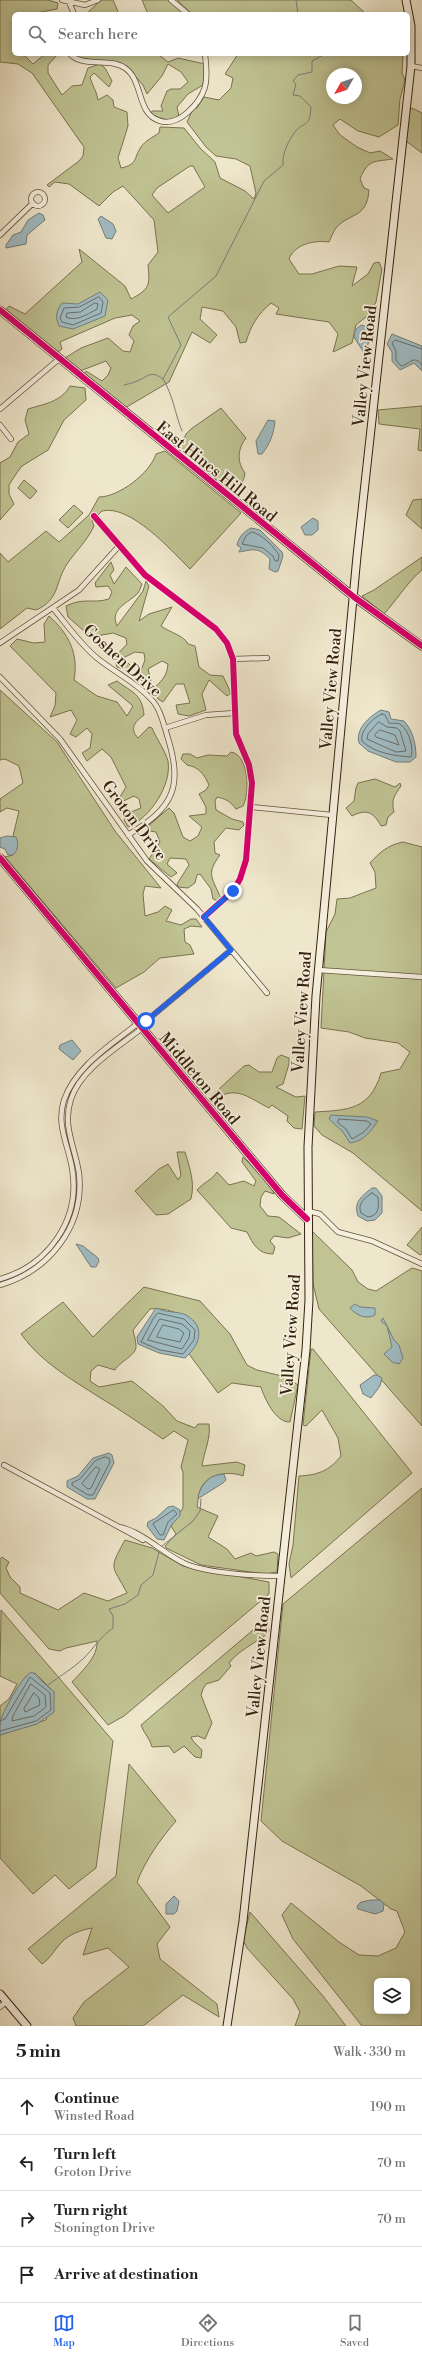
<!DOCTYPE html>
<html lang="en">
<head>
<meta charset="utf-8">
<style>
  :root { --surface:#fff; --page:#f6f6f6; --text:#202124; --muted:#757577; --line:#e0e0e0; --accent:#2563eb }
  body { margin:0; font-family:"Libre Bodoni",serif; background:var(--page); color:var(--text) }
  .controls { position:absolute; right:12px; bottom:12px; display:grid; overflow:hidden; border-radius:6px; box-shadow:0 2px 10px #0003 }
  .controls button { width:36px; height:36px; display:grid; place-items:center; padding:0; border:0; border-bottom:1px solid var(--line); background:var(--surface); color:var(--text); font:20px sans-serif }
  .compass { position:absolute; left:326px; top:68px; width:36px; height:36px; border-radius:50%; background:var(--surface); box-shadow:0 2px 10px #0003; rotate:230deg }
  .stop { position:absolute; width:12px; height:12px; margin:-9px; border:3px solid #2563eb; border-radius:50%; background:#fff }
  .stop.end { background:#2563eb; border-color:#fff; box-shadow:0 1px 4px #0008 }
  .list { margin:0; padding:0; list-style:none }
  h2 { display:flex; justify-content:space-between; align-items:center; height:52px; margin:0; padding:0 16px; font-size:17px }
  h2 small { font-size:13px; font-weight:400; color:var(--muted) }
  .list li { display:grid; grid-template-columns:26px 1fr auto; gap:12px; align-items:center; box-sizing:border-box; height:56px; padding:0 16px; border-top:1px solid var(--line) }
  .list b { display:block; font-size:15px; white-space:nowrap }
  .list p { margin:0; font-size:13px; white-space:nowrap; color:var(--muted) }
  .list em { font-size:13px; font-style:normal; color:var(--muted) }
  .icon { flex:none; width:22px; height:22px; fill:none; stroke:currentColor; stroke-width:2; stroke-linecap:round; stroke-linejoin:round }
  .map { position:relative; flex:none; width:422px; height:2026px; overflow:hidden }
  .search { position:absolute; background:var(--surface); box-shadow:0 2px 10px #0003; left:12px; right:12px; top:12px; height:44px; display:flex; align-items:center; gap:10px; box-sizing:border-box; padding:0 14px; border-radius:6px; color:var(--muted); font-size:15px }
  .sheet { height:276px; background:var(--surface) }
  nav { display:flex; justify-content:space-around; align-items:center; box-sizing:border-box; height:56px; border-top:1px solid var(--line); background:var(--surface); font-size:11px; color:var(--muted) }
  nav a { display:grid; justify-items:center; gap:2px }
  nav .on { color:var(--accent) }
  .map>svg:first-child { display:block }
</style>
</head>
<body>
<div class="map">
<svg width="422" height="2026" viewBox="0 0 422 2026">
  <rect width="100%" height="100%" fill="#efe7cc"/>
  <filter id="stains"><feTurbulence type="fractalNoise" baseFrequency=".005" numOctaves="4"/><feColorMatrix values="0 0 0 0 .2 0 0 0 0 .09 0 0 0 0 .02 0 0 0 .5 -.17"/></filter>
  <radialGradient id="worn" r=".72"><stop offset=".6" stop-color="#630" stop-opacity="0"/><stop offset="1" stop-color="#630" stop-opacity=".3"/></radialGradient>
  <path fill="#c0c393" stroke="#7b7250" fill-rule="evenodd" d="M0,0H48L58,3L57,9L30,14H14V54H23L33,64L45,54H58L48,65V73L62,95L72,86L82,85L88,68L100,64L105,68L112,81L109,87L94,73L90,77C92,86 97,91 98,100L107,95L113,100L114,107L127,112L128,126L118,158L121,168C139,164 133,158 141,147C145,141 153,137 159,133L160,127L184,128L200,148L215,162L220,178L245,191L254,199L256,193L250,166L236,159L216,156L206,147L187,122L193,109L197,108L204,97L219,100L231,88L233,78L225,74L238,54H403L402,73L405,80L400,99L398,125L379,137L358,131L340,119L333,125L340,135L357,147L370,153L380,151L393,159C374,162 368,159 360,179L364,188L369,190C367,219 350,212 336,228C333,232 331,238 329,242C314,240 295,244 289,259L299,274H312L339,266L357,267L352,286L368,274L374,263L379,262L382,269L376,302L372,312L356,325L352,343L333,352L338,334L329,322L276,314L279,308L271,303C258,314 251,325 246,342L240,343L236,327L223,311L202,307L200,319L217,335L210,343L192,332L169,382L125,408L84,375L86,371L102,381L108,375L111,368L106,361L80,371L68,363L65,358L81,348L108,338L123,351L130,352L134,341L129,335L133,326L140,321L132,315L115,318L60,342L62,349L58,352L5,311L9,306L25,314L82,262L79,249L125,286L131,299C150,289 150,285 148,265L158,252L154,220L123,186L113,192L99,206L69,184L55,182L49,187L47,185L79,161L83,156L84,147L32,73L18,64L0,62ZM332,74H356V98H332ZM190,166H193L205,187L168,213L152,195L157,188Z
    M101,0H113L119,14H86Z
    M142,0H168L185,14H148Z
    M177,0H351L366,14H192Z
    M72,54H158L168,62L178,58L205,64L203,85L188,94L177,107L179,117C168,122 162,119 151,114L152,111H163L161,106L167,91L171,89H180L188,82L181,72L168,64L162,76L147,94L143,85L128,68L76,57Z
    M412,108L422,113V153L406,141L409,110Z
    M70,386L85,388L86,400L64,420L48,450L22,466L16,474L9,485V494L14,504L0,520V463L10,457L18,442L29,434L25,420L28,409C44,404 61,402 70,386Z
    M422,406V451L418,450L420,429L379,424L378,410Z
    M221,408L246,438C237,450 237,462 245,473C244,482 238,491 230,494C215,481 188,465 181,446L186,434L191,429Z
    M165,451L241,513L190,569C171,550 130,504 102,511L92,521L94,526C87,541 76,551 67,564C55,582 60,600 36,610L27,608L0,629V553L8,562L46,531L59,542L89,515L99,497C119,497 150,473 156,454Z
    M24,480L37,491L30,499L18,488Z
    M422,499V529L406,515L413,500Z
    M74,505L83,513L68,528L59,520Z
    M422,557V570C409,580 396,601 384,614L362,596L374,590Z
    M111,562L114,570L110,575L114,584L126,567L142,584C141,586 140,590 138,593C129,603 109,608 117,626L143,591L146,581L149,586L139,621L149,614L172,607L161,626C169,632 185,636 188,644L195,646L199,667L210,675L223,676L231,693L227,696L209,680L202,694L206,710L189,716L178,714L176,705L190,703L184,684H176L163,702L158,699L155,687C163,680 167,675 168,664L162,661L148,669L151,681L146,683L138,678L145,660L144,653L135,652L123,658L133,668L127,670L117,667L114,658L127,644L126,638L113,633L91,637L68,617L66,606C85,597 92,604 109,599L112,592L108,586L96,587L95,583Z
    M49,616C68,633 79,653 74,680L97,696L117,702L127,716L133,706L108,685L117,681C133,693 142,694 144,715C135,722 129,728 138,738L149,727L152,728C156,738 165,750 168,761C172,785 150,818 128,827L124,820L131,812L141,808L139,799L134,796L115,805L126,787L111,757L102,749L87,761L82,753L90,748L92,734L87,728L76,737L70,734L77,720L71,710L50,717L55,706L56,693L10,646L17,639L34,643L45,642L44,624Z
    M0,690L57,742L115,831L161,888L145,886L143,894L145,916L158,912L165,906L172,910L166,921L181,925L191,919H196L202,927L191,926L184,929L185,942L190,945L194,954L160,958L144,972L116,988L5,857L13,855L17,848L16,838L13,836L19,811L7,808L0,812V799L23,783L19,766L5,759L0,760Z
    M231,752C249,755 250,793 243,806L236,809C230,801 226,799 217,797L215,801L216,810L232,819L243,822L244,825L239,830L226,828L214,842L215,853L220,855C205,875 213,878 221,899L218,901L213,899L211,889L200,874L197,875L195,883L188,888L178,887L177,884L189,865L186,859L170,858L167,864L177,873L171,877L149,859L160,842L156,832L150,831L147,827L169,808L174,813L183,837L190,841L198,836L202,827L189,816L206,814V807L199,794L206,790L209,785C204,774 199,767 187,765L181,759L183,754H190L197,758L208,755L227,756Z
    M375,779L395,787L400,783L401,786C394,796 391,800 394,812L388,817L386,825L381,826C373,811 366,809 352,816L346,808L354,801L356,788L358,783Z
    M403,842L422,847V1211L353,1153L322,1135L314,1126L315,1112C348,1110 370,1110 381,1073L400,1069L410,1052L398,1043L365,1038L349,1032L321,1028L326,932L335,914L337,899L350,898L376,888L375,872L370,863C380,852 388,845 403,842Z
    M281,1055L289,1058V1064L283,1084L276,1087L296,1097L305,1096L302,1129L294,1128L287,1121L288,1116L272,1105L269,1108C247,1097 236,1084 212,1101L207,1100L244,1066L249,1065L259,1072H272L277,1058Z
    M177,1152H185C190,1169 195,1182 191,1199L168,1214L156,1215L135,1191L159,1169L168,1164L178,1180L181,1175Z
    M243,1157L273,1188L274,1194L265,1191L261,1197L260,1206L268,1216L279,1217L301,1234L288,1238L274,1236L270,1241L275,1247L273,1254C258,1254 253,1244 247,1232L231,1228L197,1190C204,1182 212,1180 217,1172L229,1185L244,1181L254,1186L256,1181L242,1162Z
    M422,1227V1254L420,1255L407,1245Z
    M312,1231L352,1270L358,1282L368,1289L376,1291L412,1268L422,1271V1426L319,1309L313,1284Z
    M144,1287L200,1301L230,1334L247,1365L257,1370L286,1377L298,1385L290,1422C276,1423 264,1398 261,1387L232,1383L218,1393L189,1354L197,1342L195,1323C184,1314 164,1307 150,1309L133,1330C134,1335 136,1341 136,1346C137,1355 119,1362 115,1370L98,1365L91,1371L90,1381L99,1387L132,1381L163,1406L177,1421L195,1428L198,1424H209C211,1438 204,1452 202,1466L237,1462L245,1465L243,1476C227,1470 203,1474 199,1494C198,1498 198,1502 197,1507L218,1516L208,1537L227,1549L235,1559L251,1553L256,1556L274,1552L278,1554L277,1572L265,1574L201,1565L166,1548L165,1546L176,1534L171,1526L183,1508V1472L181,1467L188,1440L174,1431L163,1439C142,1425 121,1410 99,1397C71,1379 41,1362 21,1334L63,1302L93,1337Z
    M311,1349H313L412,1473L291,1578L289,1564L293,1545L299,1476C318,1475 329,1471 341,1456L338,1438L322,1410L306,1426L303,1425Z
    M422,1488V2026H362L293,1939L282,1915L291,1903L339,1942L359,1955L378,1956L396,1948L405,1932L397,1911L391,1909L361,1886L282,1841L261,1821L283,1604ZM377,1981H407V2011H377Z
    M125,1540L152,1548L183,1566L269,1582V1594L124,1716L108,1725L72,1682C82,1671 98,1657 97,1641L66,1648L60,1651L49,1649L0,1593V1559L2,1557L9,1562L6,1568L10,1577L20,1587V1593L58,1610L84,1593L108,1601L127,1593C112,1564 108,1571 125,1540Z
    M1,1610L113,1741L96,1868L69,1889L55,1875L33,1894L0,1858V1735L46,1720L54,1692L35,1673L26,1676L0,1721V1706L9,1699L17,1684L0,1676Z
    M266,1619L269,1630L267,1634C255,1643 238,1651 229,1663L231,1666L219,1680L206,1684L203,1689L201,1695L212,1723L205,1739L198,1736L191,1737L193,1741L202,1750L201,1758L195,1757L184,1746L174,1753L169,1746L152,1747C150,1738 144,1734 141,1725Z
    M129,1764L176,1821C161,1838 145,1861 137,1882L170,1927L157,1944L160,1959L217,2004L219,2017L183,1995L143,2026H76L73,2018L84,2002L129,1967L108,1948L83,1955L92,1928C81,1930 69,1934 61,1943C54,1950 51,1958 42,1964L28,1949L116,1876Z
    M250,1912L323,1996L346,2026H295L300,2012L293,1999L247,1948L243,1940Z"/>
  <path fill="#a0bcc3" stroke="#767e7a" d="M39,213L43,215L45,220L27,235L26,244L6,248V245L13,235L21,232L28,220Z
    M101,216L113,224L116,231L112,239L106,238L98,219Z
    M100,292L108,300L105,316L73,329L59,326C55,317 56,311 62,303L78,304Z
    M361,325L368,327L374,332L366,348V356L354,337L355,330Z
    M392,334L422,346V371L414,363L400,370L392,361V352L387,344Z
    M268,420L275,421C274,433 270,444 262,454H258L256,441Z
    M313,518L318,521V530L312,535H305L301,527Z
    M251,528L260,530L282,552L283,556L278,571L275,572L269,569L270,559C257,546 253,550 239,552L241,548L237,545C239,537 243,532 251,528Z
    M381,710L389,712L391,719L404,721C413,731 416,744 416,757L410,762H396L368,751L359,743C355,729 370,716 381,710Z
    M7,836L16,837C19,844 18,850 13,855H8L5,849L0,847V838Z
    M72,1040L81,1051L73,1060L59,1049L60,1045Z
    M331,1115L367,1117L378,1121C370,1132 364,1141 350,1143L343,1132L329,1119Z
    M372,1188H376L382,1196V1213L375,1220L367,1221L358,1216C353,1202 362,1196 372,1188Z
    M76,1244L83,1246L98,1258L99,1261L96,1267H91Z
    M355,1304L360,1307L375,1308V1315C366,1320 356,1315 350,1308Z
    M156,1308C165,1313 178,1311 186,1315C207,1327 199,1346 185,1358L159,1353L138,1344L137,1337Z
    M383,1318L394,1340L399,1345L403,1358L399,1364L392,1362L384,1354L392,1347L387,1326L381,1321Z
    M374,1375H377L382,1378L380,1386L371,1398L363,1394L360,1385Z
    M109,1453L112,1455L114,1463L95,1499H87L67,1487V1481L78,1476L93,1458Z
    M224,1474L226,1480L223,1483L199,1498L198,1496C203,1482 209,1475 224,1474Z
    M173,1506L180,1510V1516L172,1524L164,1540L157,1539L147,1526L148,1522L156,1518L168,1507Z
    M32,1672L54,1692V1712L37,1724L0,1735C0,1730 0,1724 1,1719C4,1710 23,1674 32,1672Z
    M174,1896L179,1901L177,1911L174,1914H166V1904Z
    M371,1900H380L384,1904L383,1911L375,1914L358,1909L357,1906L361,1902Z"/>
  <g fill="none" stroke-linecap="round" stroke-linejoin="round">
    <path stroke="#6b6e68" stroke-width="1" d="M99,297L103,302L101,313L73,325L62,322L60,318L64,308L79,307Z
      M95,303L98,304L97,309C88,314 76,322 66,317L67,313L80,312Z
      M422,349L395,340L392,343L396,351V360L401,366C410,364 414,354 422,365
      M252,532C262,534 274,547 279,555L278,561H275L273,556L263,548L242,544L246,536Z
      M382,714L385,715L389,723C393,724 397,722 401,725C409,730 414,749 411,757C395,756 374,753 362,741C360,730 373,718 382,714Z
      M379,722L387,727L397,728L400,731L406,751L396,752L367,739L368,734Z
      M380,730L395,735L399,745L376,737L375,735Z
      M339,1119L367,1121L371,1124L364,1132L352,1139L346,1129L338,1123Z
      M372,1193L378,1197C379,1207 379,1216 368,1217L361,1213C357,1203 365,1198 372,1193Z
      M158,1313L184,1319L195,1330L194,1340L183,1354L160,1350L141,1342L153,1319Z
      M160,1319L182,1324L190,1331L189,1338L182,1349L148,1340Z
      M163,1325L179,1329L184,1333L180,1342L157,1337Z
      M105,1457L109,1458L110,1462L93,1495H88L72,1485V1483L80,1479L95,1461Z
      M96,1467L100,1469L91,1488L88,1489L82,1484Z
      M174,1510L177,1514L168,1522L163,1535H160L153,1524Z
      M31,1684L45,1695L46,1707L34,1716L12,1721L13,1716Z
      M34,1693L39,1698L40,1705L25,1712L24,1709Z
      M0,1721L5,1719L30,1677L50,1693L51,1710L36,1721L0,1731"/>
    <path stroke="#767e7a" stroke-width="1" d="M296,0L298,14H315
      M124,385C128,384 133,383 137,381C149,376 151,370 163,379
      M182,431C175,414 173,395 163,379L181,345L168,317L216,276L264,181L283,165C282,154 288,141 295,132C303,121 310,129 311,107L300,96L293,95L296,84L293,81L298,75L312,72V61L325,54
      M162,1546L193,1521L200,1511L201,1499
      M48,1685C60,1676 72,1669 83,1659C93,1649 101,1636 113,1628V1616L109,1609L125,1604L138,1595L141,1585L153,1575L159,1552"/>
    <g stroke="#64523d" stroke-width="6">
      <path id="street" d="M62,0L85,5L98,0
        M171,0L188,14
        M69,2L74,14
        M70,54C83,68 109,57 125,68C144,81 136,114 160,121C179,127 200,103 205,87C208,76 206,65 205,54
        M411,66L422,68
        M31 199a7 7 0 1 1 14 0a7 7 0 1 1-14 0Z
        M0,235L33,203
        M0,409L59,359
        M0,425L11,439
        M94,516L145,575L216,629L227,643L233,659L236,734L249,765L252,783L246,860L240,879L233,891L204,917
        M53,608C67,625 80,644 97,658C114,672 136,682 151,699C160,708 163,722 167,735C183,786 175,807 128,835
        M0,643L79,590L119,546
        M233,659L267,658
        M0,677L60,739L147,861L197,909L267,993
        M165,728L206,715L235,713
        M251,807L332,815
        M318,970L422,977
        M139,1027L231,950
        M308,1211L320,1214L338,1232L372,1241L422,1264
        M0,1279C49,1265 81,1219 72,1168C68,1144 56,1125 64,1100C76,1066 111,1045 137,1024
        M0,1285C49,1271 85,1226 79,1173C75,1147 62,1126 71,1099C81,1069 117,1048 141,1029
        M4,1465L143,1540
        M119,1527C144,1532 163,1554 186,1564C208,1573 255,1576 280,1576
        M0,2007L6,2002"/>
    </g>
    <g stroke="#36210d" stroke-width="9">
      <path id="secondary" d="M0,310L354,597L422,646
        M0,858L282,1195L307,1219
        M0,1994L27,2026
        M227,2026L243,1921L306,1350L309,1300L308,1147L316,996L357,556L411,66V26L406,0"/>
    </g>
    <use href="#street" stroke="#f5efde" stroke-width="4.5"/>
    <use href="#secondary" stroke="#f5efde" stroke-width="7"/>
    <g stroke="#f5efde" stroke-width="8">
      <path id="cycleway" d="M0,310L354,597L422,646
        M94,516L145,575L216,629L227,643L233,659L236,734L249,765L252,783L246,860L240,879L233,891L204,917
        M0,858L282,1195L307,1219"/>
    </g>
    <use href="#cycleway" stroke="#d6006c" stroke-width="6"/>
  </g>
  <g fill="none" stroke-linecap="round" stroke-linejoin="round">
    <path stroke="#2563eb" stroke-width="5" d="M146,1021L231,950L204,917L233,891"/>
  </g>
  <g text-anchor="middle" stroke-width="3.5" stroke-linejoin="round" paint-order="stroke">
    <g font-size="16" fill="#36210d" stroke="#f5efde">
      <text transform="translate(364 366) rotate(-84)" y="6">Valley View Road</text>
      <text transform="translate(217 471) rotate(39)" y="6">East Hines Hill Road</text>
      <text transform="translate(123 660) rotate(42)" y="6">Goshen Drive</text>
      <text transform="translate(330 689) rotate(-85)" y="6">Valley View Road</text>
      <text transform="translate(135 820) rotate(53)" y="6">Groton Drive</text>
      <text transform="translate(301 1012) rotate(-86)" y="6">Valley View Road</text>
      <text transform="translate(200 1078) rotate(50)" y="6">Middleton Road</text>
      <text transform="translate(290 1335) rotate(-86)" y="6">Valley View Road</text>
      <text transform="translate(258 1657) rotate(-84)" y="6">Valley View Road</text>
    </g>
  </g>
  <rect width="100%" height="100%" filter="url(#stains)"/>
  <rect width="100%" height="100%" fill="url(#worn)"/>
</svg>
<div class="controls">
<button><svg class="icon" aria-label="layers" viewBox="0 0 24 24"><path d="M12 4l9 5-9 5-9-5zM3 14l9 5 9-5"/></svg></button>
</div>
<svg class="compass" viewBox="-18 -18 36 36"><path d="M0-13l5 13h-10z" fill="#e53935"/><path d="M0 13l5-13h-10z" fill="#757577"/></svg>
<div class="stop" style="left:146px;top:1021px"></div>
<div class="stop end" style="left:233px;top:891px"></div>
<div class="search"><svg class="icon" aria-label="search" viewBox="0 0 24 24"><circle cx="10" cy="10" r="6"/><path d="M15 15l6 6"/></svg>Search here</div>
</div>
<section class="sheet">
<h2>5 min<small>Walk · 330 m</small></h2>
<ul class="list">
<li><svg class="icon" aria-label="ahead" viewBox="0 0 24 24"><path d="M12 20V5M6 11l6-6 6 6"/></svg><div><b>Continue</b><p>Winsted Road</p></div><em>190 m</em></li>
<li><svg class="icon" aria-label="left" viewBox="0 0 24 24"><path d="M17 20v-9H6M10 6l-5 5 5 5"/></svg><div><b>Turn left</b><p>Groton Drive</p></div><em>70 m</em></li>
<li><svg class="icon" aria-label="right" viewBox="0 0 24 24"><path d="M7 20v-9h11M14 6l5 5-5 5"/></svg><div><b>Turn right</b><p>Stonington Drive</p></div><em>70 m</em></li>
<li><svg class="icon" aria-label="arrive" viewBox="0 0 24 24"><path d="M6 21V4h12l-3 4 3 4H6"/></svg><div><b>Arrive at destination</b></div></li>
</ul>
</section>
<nav>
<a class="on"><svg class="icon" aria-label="map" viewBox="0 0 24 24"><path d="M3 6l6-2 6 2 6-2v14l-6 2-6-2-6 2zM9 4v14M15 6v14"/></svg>Map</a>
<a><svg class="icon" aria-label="directions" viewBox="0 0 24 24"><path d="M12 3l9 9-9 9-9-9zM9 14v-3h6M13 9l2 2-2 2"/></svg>Directions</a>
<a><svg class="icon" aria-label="saved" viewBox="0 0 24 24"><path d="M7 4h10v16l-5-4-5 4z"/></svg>Saved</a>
</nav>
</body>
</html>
